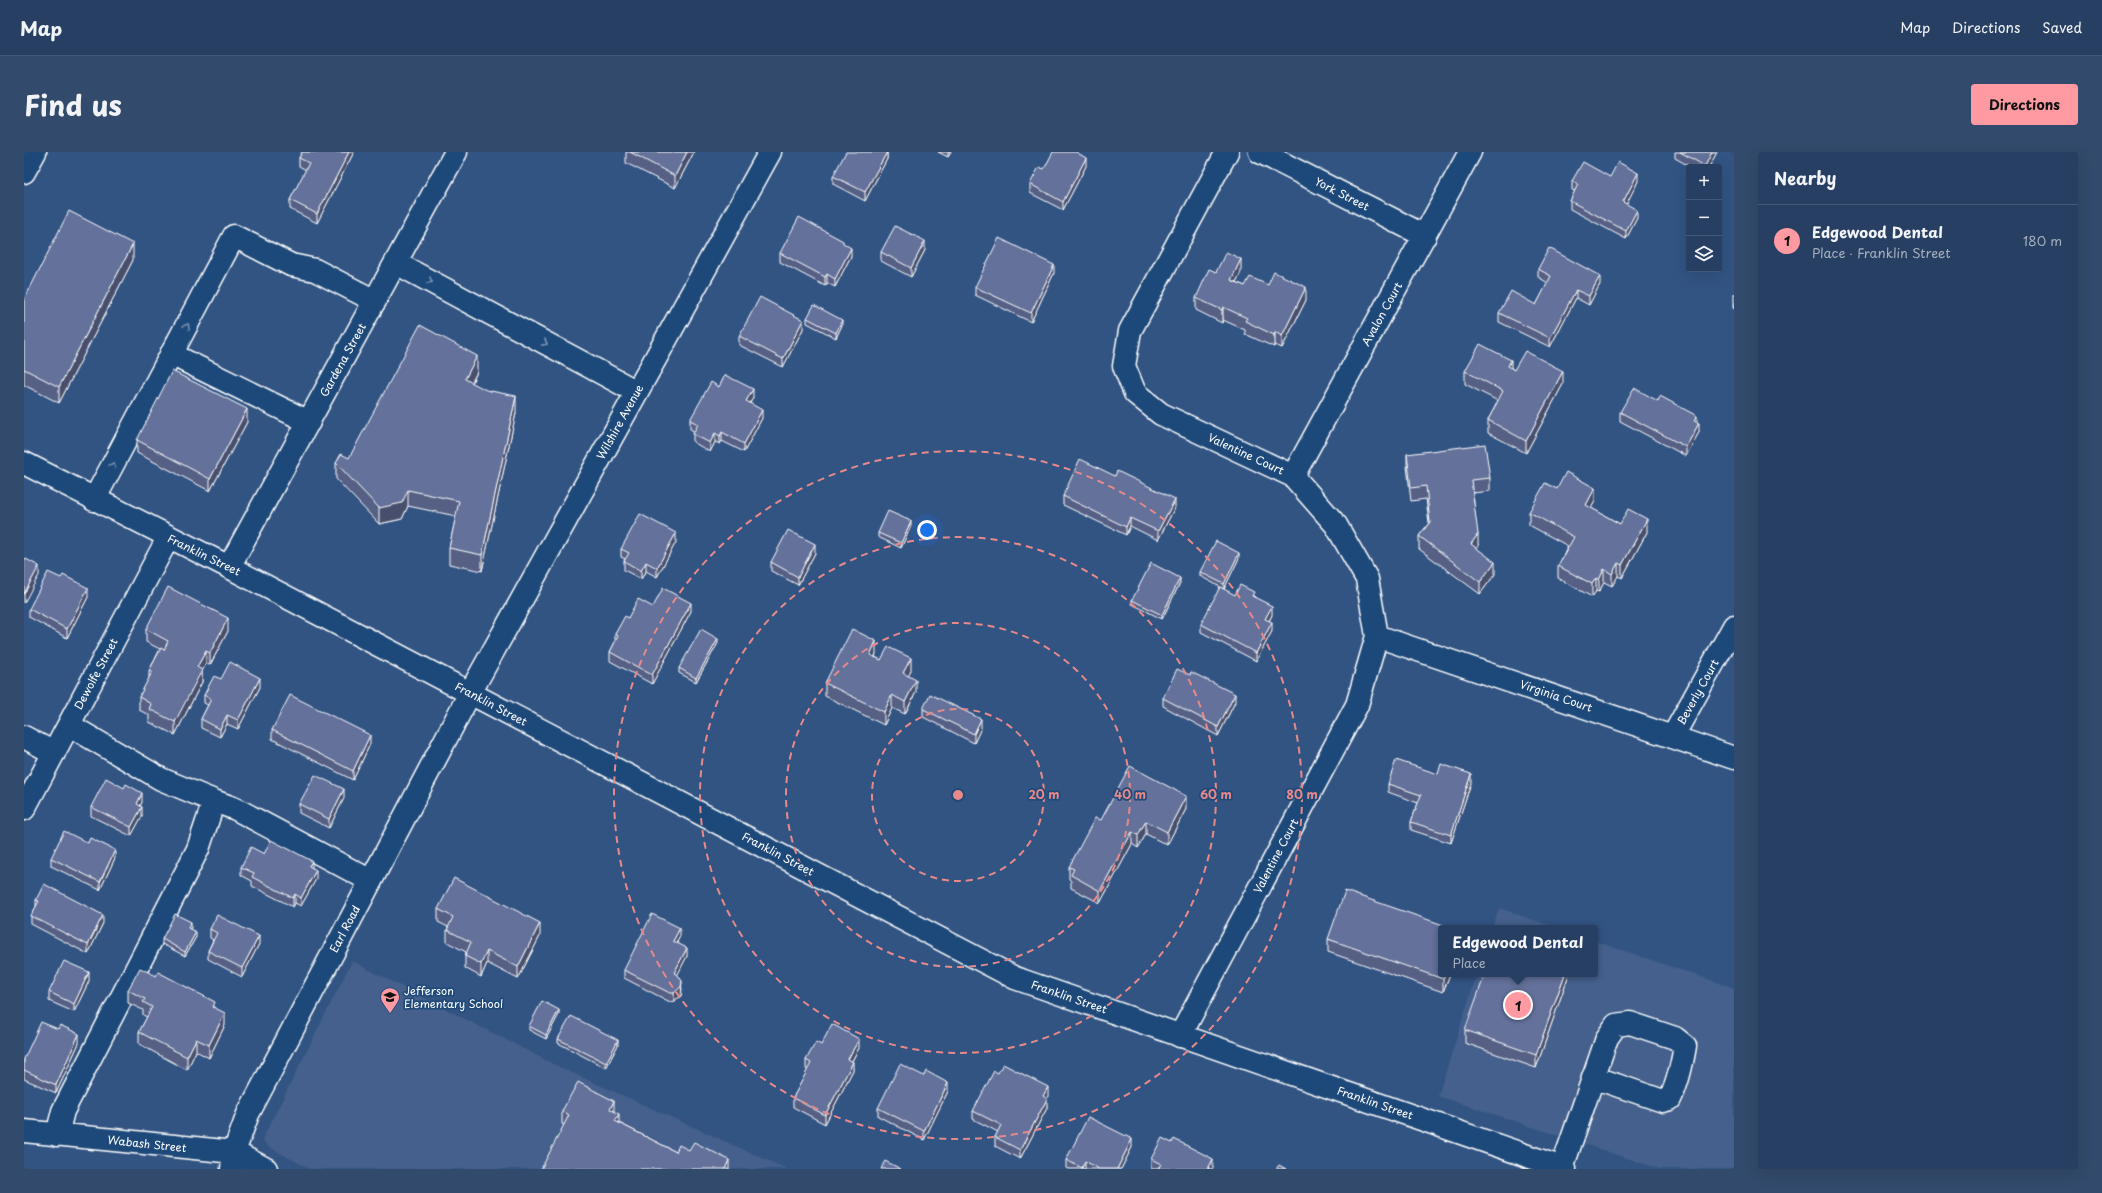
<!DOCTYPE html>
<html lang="en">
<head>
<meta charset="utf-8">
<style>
  :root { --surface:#263f62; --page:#324a6b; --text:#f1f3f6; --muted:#a4afbe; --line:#425877; --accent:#ff9aa2 }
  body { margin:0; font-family:"Playpen Sans",sans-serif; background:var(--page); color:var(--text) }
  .controls { position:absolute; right:12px; top:12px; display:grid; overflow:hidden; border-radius:4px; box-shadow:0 4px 16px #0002 }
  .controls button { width:36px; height:36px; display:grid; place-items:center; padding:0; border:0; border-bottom:1px solid var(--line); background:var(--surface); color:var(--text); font:20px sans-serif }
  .you { position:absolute; left:903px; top:378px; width:14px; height:14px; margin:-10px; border:3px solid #fff; border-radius:50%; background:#1a73e8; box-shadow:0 0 0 6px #1a73e833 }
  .badge { display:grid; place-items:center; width:26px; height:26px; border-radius:50%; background:var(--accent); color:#111; font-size:13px; font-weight:700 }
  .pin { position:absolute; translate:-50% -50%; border:2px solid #fff; box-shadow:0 1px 4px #0006 }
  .popup { position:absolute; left:1414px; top:773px; width:160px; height:52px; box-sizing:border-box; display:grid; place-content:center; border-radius:4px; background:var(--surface); filter:drop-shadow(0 1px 3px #0005); font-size:13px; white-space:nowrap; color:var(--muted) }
  .popup b { font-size:15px; color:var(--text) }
  .popup::after { content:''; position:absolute; left:50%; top:100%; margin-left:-8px; border:8px solid transparent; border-top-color:var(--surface) }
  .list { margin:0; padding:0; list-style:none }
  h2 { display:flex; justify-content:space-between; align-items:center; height:52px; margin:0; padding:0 16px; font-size:17px }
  h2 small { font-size:13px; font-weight:400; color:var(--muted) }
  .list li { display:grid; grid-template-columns:26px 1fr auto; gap:12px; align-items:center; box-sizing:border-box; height:72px; padding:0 16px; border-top:1px solid var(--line) }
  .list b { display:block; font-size:15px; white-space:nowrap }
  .list p { margin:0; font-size:13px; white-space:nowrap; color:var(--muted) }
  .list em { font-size:13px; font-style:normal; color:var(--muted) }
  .icon { flex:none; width:22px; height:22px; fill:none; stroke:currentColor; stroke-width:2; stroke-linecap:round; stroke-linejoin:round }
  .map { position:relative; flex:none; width:1710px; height:1017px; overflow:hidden; border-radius:4px }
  header { display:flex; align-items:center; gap:24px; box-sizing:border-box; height:56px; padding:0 20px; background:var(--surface); border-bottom:1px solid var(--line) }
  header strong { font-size:19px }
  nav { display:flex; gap:22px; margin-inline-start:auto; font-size:14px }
  .intro { display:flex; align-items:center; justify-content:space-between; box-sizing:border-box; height:96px; padding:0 24px }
  h1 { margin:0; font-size:28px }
  .button { padding:10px 18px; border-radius:4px; background:var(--accent); color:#111; font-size:14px; font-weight:700 }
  main { display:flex; gap:24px; padding:0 24px }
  aside { flex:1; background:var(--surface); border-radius:4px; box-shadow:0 4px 16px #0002 }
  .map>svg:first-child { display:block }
</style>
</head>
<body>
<header>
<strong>Map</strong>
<nav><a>Map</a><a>Directions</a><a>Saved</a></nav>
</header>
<div class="intro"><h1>Find us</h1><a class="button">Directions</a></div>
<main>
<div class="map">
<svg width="1710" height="1017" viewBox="0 0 1710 1017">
  <rect width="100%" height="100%" fill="#325483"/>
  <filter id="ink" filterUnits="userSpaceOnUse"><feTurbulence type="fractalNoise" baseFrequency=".025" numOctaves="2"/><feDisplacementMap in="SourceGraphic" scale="8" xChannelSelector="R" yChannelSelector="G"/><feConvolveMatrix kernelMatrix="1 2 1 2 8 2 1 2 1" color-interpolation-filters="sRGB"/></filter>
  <g filter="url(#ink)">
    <path fill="#45608c" d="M1475,756L1533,776H1468Z
      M1571,789L1710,836V1017H1636L1414,944L1453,822H1571Z
      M328,809L533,914L763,1017H286L245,995L238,988Z"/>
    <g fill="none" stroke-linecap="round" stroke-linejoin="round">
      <g stroke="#fff" stroke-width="25">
        <path id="minor" d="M1236,0L1401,84
          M0,20L11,0
          M372,111L613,240
          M147,202L285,270
          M1269,324L1446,0
          M70,348L210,84L267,113L291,118L351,149
          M205,415L432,0
          M1353,484L1710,606
          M1649,584L1710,474
          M0,585L30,601
          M190,649L212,657L347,729
          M0,657L144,386
          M1156,884L1333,553L1353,484L1343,427L1312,373L1269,324L1137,262L1111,241L1100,214L1106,179L1203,0
          M0,979L210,1000L242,1017
          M33,983L39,959L174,697L190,649L137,627L45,573
          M1538,1016L1583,886L1592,873L1606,871L1651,886L1661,894C1658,912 1654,931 1646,947L1639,949L1569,925
          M208,1017L210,1000L224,962L446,541L746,0"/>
      </g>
      <g stroke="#fff" stroke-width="25">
        <path id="major" d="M0,311L205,415L991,826L1541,1017"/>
      </g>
      <use href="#minor" stroke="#1f4a7a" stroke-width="22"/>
      <use href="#major" stroke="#1f4a7a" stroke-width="22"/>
    </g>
    <path fill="#566185" stroke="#fff" d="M278,0H330L293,71L266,57V48L282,18L275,14V6Z
      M602,0H670L651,36L602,11Z
      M863,0V7L841,49L809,32V24Z
      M914,0H927L924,5Z
      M1651,0H1693L1685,15H1667L1651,6Z
      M1062,14L1039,58L1006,41V32L1020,17Z
      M1586,25L1614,29L1602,52L1613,66L1602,87L1546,57V49L1551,39L1548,38V29Z
      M819,91L827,104L811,135L803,131L801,134L756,110V101Z
      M901,98L887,125L857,109V100Z
      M109,108L35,251L0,233V148Z
      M1514,117L1576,132L1565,153L1552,146L1526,195L1475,170V161L1512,153L1524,131L1514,125Z
      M1192,120H1217L1212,130L1221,134L1244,133L1282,148L1258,196L1251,193L1250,195L1221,182V178L1199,168L1198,171L1172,158V146Z
      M1030,121L1007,170L951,143V135Z
      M1710,141V157L1709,156V143Z
      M783,166L818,173L812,186L783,171Z
      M779,177L759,215L715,193V184Z
      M1487,216L1490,218L1539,232L1502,301L1464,281V268L1474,249L1441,232V219Z
      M453,220L448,231L492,261L458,419L425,412V396L432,364L384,354L378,367L355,372L312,327V311L325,306Z
      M695,235L729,246L726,251L738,266L720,300L698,289L696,292L691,290L686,300L669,290V282L670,279L666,277V268Z
      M1596,260L1673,270L1675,280L1662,304L1596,269Z
      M223,270L186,339L113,301V288Z
      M1383,302L1466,326V339L1449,341L1454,395L1453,396L1471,422L1456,442L1395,397V384L1405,371L1402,347L1387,349L1383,314Z
      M1533,337L1571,349L1567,356L1596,372L1623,380L1598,426L1594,424L1588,434L1580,430L1575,440L1572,439L1568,445L1534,426V414L1544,394L1505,373V360Z
      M1039,344L1151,355L1134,388L1106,374L1102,383L1039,353Z
      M887,374L877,396L854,385V381Z
      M652,390L633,425L622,419L617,427L600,418V409L601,407L597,405V397Z
      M791,401L774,433L747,419V410Z
      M1215,406L1200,437L1176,424V420Z
      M1156,431L1138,467L1108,452V448Z
      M1211,443L1230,444L1248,463L1245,469L1248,479L1232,509L1177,480V472Z
      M64,445L43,486L5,465V457Z
      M629,455L667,459L628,532L586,509V500L591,490V482L604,466Z
      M122,477L204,479L186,513L182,512L178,519V530L151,583L125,570V563L115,558V545L125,527V519L136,497L122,490Z
      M694,491L672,530L655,521V516Z
      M852,502L851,505L857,508L887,519L884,524L892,540L881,562L868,556L860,573L801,544V531Z
      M197,527L236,535L214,577L203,572L196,585L177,576V567L184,553L180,551V543Z
      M1139,546L1211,550L1194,584L1139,554Z
      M899,557L957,576L950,591L899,565Z
      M248,578L346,592L329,628L248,587Z
      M1447,631L1427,691L1387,678V670L1394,651L1364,640V632Z
      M320,646L305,676L275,661V652Z
      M118,650L116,654L118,664L107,684L67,664V655Z
      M1162,657L1143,693L1122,682L1114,696L1108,692L1076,751L1047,736V729L1045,727V715L1077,668Z
      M240,702L288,716L292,727L277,754L271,751L269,755L228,734V729L217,723V715Z
      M27,706H91L76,738L27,714Z
      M12,748L79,771L64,802L7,772V764L12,755Z
      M414,757L516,784L494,827L463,811L457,825L441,816V804L442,800L423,790V778L424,775L414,770Z
      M167,775L166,777L172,785L161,804L138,792V787Z
      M186,777L235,792L218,825L184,807V799L189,788L186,786Z
      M656,784L653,790L663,804L653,823L658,837L657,844L650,849L646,850L600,826V818Z
      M1304,787L1426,822L1419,840L1304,800Z
      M1545,822L1512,916L1441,891V878Z
      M65,829L50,860L25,849V840Z
      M104,838L191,856L201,873L185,906L172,899L163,918L115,892V880L123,865L119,863V858L104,851Z
      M535,862L522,887L505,878V874Z
      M34,877L55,891L32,941L0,927V907Z
      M534,887L594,893L582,916L534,891Z
      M797,893L835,896L828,909L829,918L801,972L769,955V946L784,918L782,917V908Z
      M924,939L900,988L854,964V956Z
      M1024,944L1022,946L1023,956L996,1007L971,994V985L974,980L949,967V959Z
      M538,959L590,960L595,971L652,1000L665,998L705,1017L540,973L538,972Z
      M1108,995L1097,1017H1044L1042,1016V1008Z
      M1127,1007L1189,1016L1188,1017H1129L1127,1016Z"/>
    <path fill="#464f6c" stroke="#fff" d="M325,0H330L293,71V62Z
      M663,0H670L651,36V24Z
      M863,0V7L841,49V40Z
      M925,0H927L924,5V1Z
      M1688,0H1693L1685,15H1681V14Z
      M1062,6V14L1039,58V50Z
      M1614,21V29L1599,59V50Z
      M1613,58V66L1602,87V79Z
      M901,89V98L887,125V116Z
      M109,92V108L35,251V235Z
      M827,96V104L811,135V127Z
      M1217,107V120L1207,140V128Z
      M1030,113V121L1007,170V161Z
      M803,122V131L801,134V125Z
      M1576,124V132L1565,153V144Z
      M1282,135V148L1258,196V184Z
      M1552,138V146L1526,195V186Z
      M1199,155V168L1198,171V158Z
      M779,168V177L759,215V207Z
      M818,168V173L812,186V181Z
      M1251,180V193L1250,195V183Z
      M453,204V220L441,243V227Z
      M1487,208V221L1484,214Z
      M1539,219V232L1502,301V289Z
      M729,237V246L722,258V249Z
      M492,244V261L458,419V403Z
      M223,257V270L186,339V327Z
      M738,258V266L720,300V292Z
      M1673,264V272L1670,269Z
      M1675,271V280L1662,304V295Z
      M698,280V289L696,292V284Z
      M691,281V290L686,300V291Z
      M1571,336V349L1562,366V353Z
      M384,338V354L378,367L355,372V356Z
      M1151,347V355L1134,388V379Z
      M1106,366V374L1102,383V375Z
      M1623,367V380L1598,426V413Z
      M887,369V374L877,396V391Z
      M652,381V390L633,425V416Z
      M1454,382V395L1447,404V392Z
      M791,392V401L774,433V425Z
      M1215,401V406L1200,437V432Z
      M622,410V419L617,427V419Z
      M1471,410V422L1456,442V430Z
      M1594,411V424L1588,434V422Z
      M15,414V423L0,451V442Z
      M1580,417V430L1575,440V428Z
      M1156,426V431L1138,467V463Z
      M1572,426V439L1568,445V432Z
      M64,436V445L43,486V477Z
      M667,451V459L628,532V523Z
      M1248,454V463L1241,476V467Z
      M204,466V479L186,513V501Z
      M1248,470V479L1232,509V501Z
      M694,487V491L672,530V526Z
      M852,489V502L846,515V503Z
      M182,499V512L178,519V530L151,583V570L173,515Z
      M887,506V519L879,534V521Z
      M236,526V535L214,577V568Z
      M892,528V540L881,562V550Z
      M1211,542V550L1194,584V575Z
      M868,543V556L860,573V560Z
      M203,563V572L196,585V577Z
      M957,567V576L950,591V582Z
      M346,583V592L329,628V619Z
      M1447,622V631L1427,691V683Z
      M320,637V646L305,676V667Z
      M118,641V650L113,661V652Z
      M1162,644V657L1143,693V680Z
      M118,655V664L107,684V675Z
      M1122,669V682L1114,696V683Z
      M1108,680V692L1076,751V739Z
      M91,698V706L76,738V730Z
      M288,709V718L285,714Z
      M292,718V727L277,754V746Z
      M271,742V751L269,755V746Z
      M79,763V771L64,802V793Z
      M167,770V775L164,781V776Z
      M516,771V784L494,827V815Z
      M656,776V784L649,797V789Z
      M172,780V785L161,804V800Z
      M235,784V792L218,825V816Z
      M663,796V804L650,830V821Z
      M463,799V811L457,825V812Z
      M65,820V829L50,860V852Z
      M1421,822H1426L1419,840V827Z
      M1541,822H1545L1512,916V903Z
      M658,829L657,844L650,849V841Z
      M535,858V862L522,887V883Z
      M201,861V873L185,906V893Z
      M55,882V891L32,941V933Z
      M172,887V899L163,918V905Z
      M835,887V896L824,916V907Z
      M594,888V893L582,916V911Z
      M829,910V918L801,972V963Z
      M924,931V939L900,988V979Z
      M1024,935V944L1019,953V944Z
      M1023,947V956L996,1007V998Z
      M590,949V962L586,957Z
      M595,962V975L591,969Z
      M1108,987V995L1097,1017H1093Z
      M1189,1007V1016L1188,1017H1184Z
      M705,1008V1017H701Z
      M1061,1009V1017H1058V1016Z"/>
    <path fill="#64719b" stroke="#fff" d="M278,0H325L293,62L266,48L285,11L275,6Z
      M606,0H663L651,24Z
      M822,0H863L841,40L809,24Z
      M1029,0H1052L1062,6L1039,50L1006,32L1015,15L1020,17Z
      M1656,0H1688L1681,14Z
      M1559,10L1586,25L1594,10L1614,21L1599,50L1613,58L1602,79L1546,49L1554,32L1548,29Z
      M45,59L109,92L35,235L0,217V148Z
      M775,65L819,89V91L827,96L811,127L803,122L801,125L756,101Z
      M871,74L901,89L887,116L857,100Z
      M975,86L1030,113L1007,161L951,135Z
      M1525,96L1576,124L1565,144L1552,138L1526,186L1475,161L1487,139L1512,153L1527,124L1514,117Z
      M1202,100L1217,107L1207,128L1221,134L1226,125L1244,133L1250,120L1282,135L1258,184L1251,180L1250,183L1221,169L1223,166L1199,155L1198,158L1172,146L1185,117L1192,120Z
      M736,145L779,168L759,207L715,184Z
      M790,153L818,168L812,181L783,166Z
      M396,173L453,204L441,227L462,238L492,244L458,403L425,396L435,349L384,338L378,351L355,356L312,311L317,302L325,306Z
      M1456,192L1487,208L1484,214L1490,218L1501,199L1539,219L1502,289L1464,268L1479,239L1441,219Z
      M148,219L223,257L186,327L113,288Z
      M701,223L729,237L722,249L738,258L720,292L698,280L696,284L691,281L686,291L669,282L674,272L666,268L687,230L695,235Z
      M1610,236L1634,249L1636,244L1673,264L1670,269L1675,271L1662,295L1596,260Z
      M1461,292L1466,326L1447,328L1454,382L1447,392L1471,410L1456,430L1395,384L1406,370L1402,334L1387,336L1383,302Z
      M1056,307L1091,324L1093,319L1151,347L1134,379L1106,366L1102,375L1039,344Z
      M1542,320L1571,336L1562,353L1596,372L1604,357L1623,367L1598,413L1594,411L1588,422L1580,417L1575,428L1572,426L1568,432L1534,414L1550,385L1505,360L1521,331L1533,337Z
      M864,359L887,369L877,391L854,381Z
      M616,362L652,381L633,416L622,410L617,419L600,409L605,401L597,397Z
      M764,378L791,392L774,425L747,410Z
      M1192,389L1215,401L1200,432L1176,420Z
      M0,406L15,414L0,442Z
      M1127,411L1156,426L1138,463L1108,448Z
      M24,420L37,426L39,423L64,436L43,477L5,457Z
      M1216,433L1230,440L1228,444L1248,454L1241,467L1248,470L1232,501L1177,472L1196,435L1211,443Z
      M144,435L204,466L186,501L182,499L173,515L178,518L151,570L125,557L127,552L115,545L128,520L125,519L137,496L140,498L144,489L122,477Z
      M639,436L667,451L628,523L586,500L594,484L591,482L601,464L604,466L614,447L629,455Z
      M677,477L694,487L672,526L655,516Z
      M828,477L852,489L846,503L857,508L864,495L887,506L879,521L892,528L881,550L868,543L860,560L801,531Z
      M206,510L236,526L214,568L203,563L196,577L177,567L187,547L180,543L190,524L197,527Z
      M1153,517L1166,523L1167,520L1211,542L1194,575L1139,546Z
      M906,542L957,567L950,582L899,557Z
      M266,543L346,583L329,619L248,578Z
      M1372,608L1414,622L1417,612L1447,622L1427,683L1387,670L1397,643L1364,632Z
      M1106,614L1162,644L1143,680L1122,669L1114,683L1108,680L1076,739L1047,723L1050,717L1045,715L1071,666L1077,668Z
      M291,623L320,637L305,667L275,652Z
      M82,626L100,636L102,632L118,641L113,652L118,655L107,675L67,655Z
      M40,679L64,691L66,686L91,698L76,730L27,706Z
      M247,688L288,709L285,714L292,718L277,746L271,742L269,746L228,725L230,721L217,715L227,695L240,702Z
      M430,726L516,771L494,815L463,799L457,812L441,804L447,790L423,778L429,765L414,757Z
      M20,732L79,763L64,793L7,764L15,749L12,748Z
      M1321,739L1428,776H1417V822H1421L1419,827L1304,787Z
      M151,762L167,770L164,776L172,780L161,800L138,787Z
      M628,762L656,776L649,789L663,796L650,821L654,823L658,829L657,835L650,841H646L600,818Z
      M193,763L235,784L218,816L184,799L193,781L186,777Z
      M40,809L65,820L50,852L25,840Z
      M116,816L132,824L134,820L191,850L189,855L201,861L185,893L172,887L163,905L115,880L128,855L119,850L121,847L104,838Z
      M1461,822H1541L1512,903L1441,878Z
      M518,849L535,858L522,883L505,874Z
      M547,864L594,888L582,911L534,887Z
      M17,870L34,877L36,873L55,882L32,933L0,918V907Z
      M808,872L835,887L824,907L829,910L801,963L769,946L787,911L782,908L792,890L797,893Z
      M876,912L900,924L902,919L924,931L900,979L854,956Z
      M979,912L1024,935L1019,944L1023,947L996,998L971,985L977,973L949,959L970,919L974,921Z
      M554,930L590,949L586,957L595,962L591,969L652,1000L655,993L665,998L670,990L705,1008L701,1017H517L545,963L538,959Z
      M1064,965L1108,987L1093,1017H1075L1061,1009L1058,1016L1042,1008Z
      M1138,986L1148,991L1150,987L1189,1007L1184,1017H1134L1137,1012L1127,1007Z
      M861,1009L877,1017H857Z
      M1255,1013L1262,1017H1252Z"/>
    <defs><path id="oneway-chevron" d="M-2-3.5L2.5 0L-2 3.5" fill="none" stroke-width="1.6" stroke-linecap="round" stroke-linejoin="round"/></defs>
    <g stroke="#7992af">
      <use href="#oneway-chevron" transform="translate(406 129) rotate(28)"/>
      <use href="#oneway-chevron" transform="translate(163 174) rotate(-62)"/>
      <use href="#oneway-chevron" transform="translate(521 191) rotate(28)"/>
      <use href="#oneway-chevron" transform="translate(89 313) rotate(-62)"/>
    </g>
  </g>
  <g fill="none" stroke="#e88989" stroke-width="2" stroke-dasharray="7 5">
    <circle cx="934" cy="643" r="86"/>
    <circle cx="934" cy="643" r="172"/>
    <circle cx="934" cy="643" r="258"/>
    <circle cx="934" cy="643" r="344"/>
  </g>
  <defs>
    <g id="school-pin" transform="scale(1)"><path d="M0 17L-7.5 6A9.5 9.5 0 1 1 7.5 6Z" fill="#ff9aa2" stroke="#1f4a7a"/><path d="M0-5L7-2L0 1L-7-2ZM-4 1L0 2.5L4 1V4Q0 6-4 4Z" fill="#111"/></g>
  </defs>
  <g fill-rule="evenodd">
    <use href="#school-pin" x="366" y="845"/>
  </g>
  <g text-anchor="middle" stroke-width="3.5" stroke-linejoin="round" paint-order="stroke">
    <g font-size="11" fill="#fff" stroke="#1f4a7a">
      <text transform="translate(1318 42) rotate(27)" y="4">York Street</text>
      <text transform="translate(1358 162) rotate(-61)" y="4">Avalon Court</text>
      <text transform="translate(319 208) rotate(-61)" y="4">Gardena Street</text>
      <text transform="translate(596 270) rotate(-61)" y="4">Wilshire Avenue</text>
      <text transform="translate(1222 302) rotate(25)" y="4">Valentine Court</text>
      <text transform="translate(180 403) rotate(26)" y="4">Franklin Street</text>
      <text transform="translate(72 522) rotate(-62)" y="4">Dewolfe Street</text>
      <text transform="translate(1674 540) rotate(-61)" y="4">Beverly Court</text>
      <text transform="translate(1532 544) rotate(19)" y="4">Virginia Court</text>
      <text transform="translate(467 552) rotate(28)" y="4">Franklin Street</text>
      <text transform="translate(754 702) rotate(28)" y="4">Franklin Street</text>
      <text transform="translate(1252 704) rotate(-62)" y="4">Valentine Court</text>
      <text transform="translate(321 777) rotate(-62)" y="4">Earl Road</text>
      <text transform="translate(1045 845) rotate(19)" y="4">Franklin Street</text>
      <text transform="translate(1351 951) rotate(19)" y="4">Franklin Street</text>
      <text transform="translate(123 992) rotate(6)" y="4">Wabash Street</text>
    </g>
    <g font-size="11" fill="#fff" stroke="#1f4a7a" text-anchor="start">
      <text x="380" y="843">Jefferson<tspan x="380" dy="13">Elementary School</tspan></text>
    </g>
  </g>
  <circle cx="934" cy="643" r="6" fill="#e88989" stroke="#1f4a7a" stroke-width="2"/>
  <g font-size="12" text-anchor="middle" font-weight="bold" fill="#e88989" stroke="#1f4a7a" stroke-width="3.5" stroke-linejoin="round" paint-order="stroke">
    <text x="1020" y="647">20 m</text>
    <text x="1106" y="647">40 m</text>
    <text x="1192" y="647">60 m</text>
    <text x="1278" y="647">80 m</text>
  </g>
</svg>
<div class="controls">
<button>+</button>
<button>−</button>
<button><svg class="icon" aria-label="layers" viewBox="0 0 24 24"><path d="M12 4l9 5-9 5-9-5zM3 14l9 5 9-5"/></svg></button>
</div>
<div class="you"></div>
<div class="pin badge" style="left:1494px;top:853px">1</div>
<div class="popup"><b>Edgewood Dental</b>Place</div>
</div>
<aside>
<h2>Nearby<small></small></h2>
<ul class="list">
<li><span class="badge">1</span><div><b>Edgewood Dental</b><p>Place · Franklin Street</p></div><em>180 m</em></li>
</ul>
</aside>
</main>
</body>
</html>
